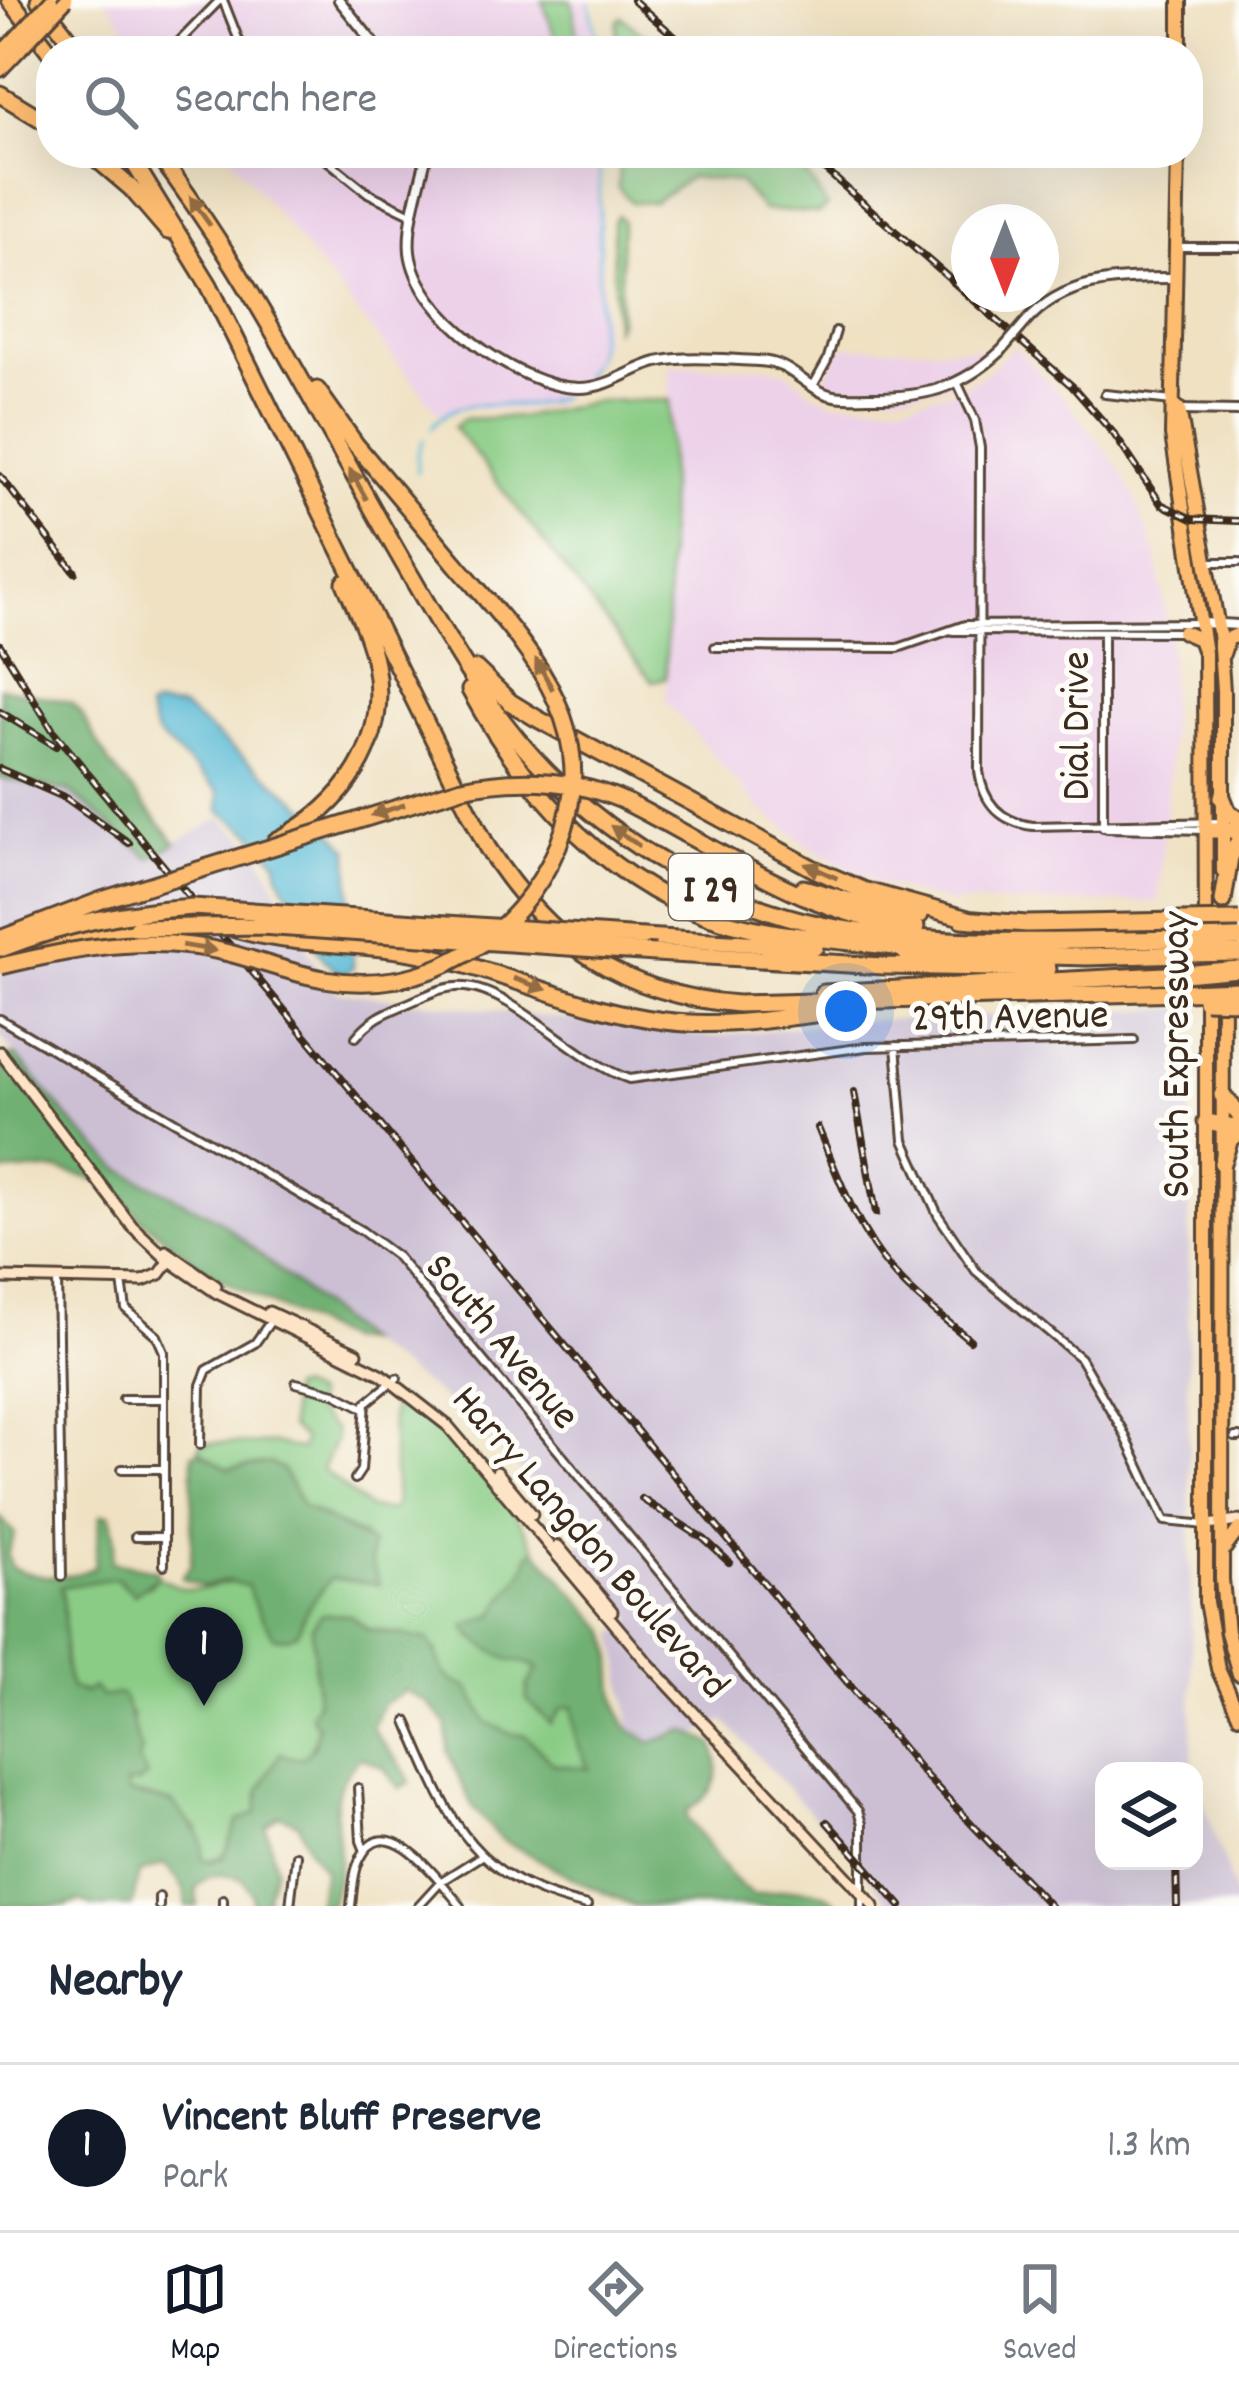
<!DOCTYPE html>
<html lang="en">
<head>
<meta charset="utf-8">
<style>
  :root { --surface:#fff; --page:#f2f2f3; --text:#1f2937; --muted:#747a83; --line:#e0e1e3; --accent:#111827 }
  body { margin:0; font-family:Dekko,sans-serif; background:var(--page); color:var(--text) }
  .controls { position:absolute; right:36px; bottom:36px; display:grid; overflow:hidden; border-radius:24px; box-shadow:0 12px 48px #0002 }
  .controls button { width:108px; height:108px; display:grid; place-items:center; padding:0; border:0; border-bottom:3px solid var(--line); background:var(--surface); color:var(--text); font:60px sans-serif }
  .compass { position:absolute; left:951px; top:204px; width:108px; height:108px; border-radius:50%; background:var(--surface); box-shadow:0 12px 48px #0002; rotate:180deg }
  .you { position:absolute; left:846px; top:1011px; width:42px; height:42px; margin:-30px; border:9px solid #fff; border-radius:50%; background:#1a73e8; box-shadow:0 0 0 18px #1a73e833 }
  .badge { display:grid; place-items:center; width:78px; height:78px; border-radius:50%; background:var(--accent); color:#fff; font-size:39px; font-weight:700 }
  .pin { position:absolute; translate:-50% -99px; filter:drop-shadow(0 3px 6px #0008) }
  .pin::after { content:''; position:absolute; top:63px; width:42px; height:36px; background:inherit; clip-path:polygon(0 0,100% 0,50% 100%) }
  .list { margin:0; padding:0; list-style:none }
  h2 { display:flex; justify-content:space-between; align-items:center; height:156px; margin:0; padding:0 48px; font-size:51px }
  h2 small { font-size:39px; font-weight:400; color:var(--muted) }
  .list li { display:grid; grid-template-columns:78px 1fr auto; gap:36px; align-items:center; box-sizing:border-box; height:168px; padding:0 48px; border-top:3px solid var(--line) }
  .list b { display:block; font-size:45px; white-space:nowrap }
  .list p { margin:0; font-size:39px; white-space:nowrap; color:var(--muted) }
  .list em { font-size:39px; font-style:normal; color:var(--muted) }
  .icon { flex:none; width:66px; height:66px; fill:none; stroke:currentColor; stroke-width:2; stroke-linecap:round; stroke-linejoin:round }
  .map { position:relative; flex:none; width:1239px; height:1906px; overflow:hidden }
  .search { position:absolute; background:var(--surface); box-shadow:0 12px 48px #0002; left:36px; right:36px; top:36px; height:132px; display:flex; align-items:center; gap:30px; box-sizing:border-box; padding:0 42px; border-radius:48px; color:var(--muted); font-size:45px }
  .sheet { height:324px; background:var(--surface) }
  nav { display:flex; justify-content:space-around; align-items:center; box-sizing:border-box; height:168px; border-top:3px solid var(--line); background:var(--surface); font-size:33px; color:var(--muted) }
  nav a { display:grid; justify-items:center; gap:6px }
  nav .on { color:var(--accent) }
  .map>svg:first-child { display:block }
</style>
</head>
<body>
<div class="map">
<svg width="1239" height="1906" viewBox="0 0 1239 1906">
  <rect width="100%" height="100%" fill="#fdfcf7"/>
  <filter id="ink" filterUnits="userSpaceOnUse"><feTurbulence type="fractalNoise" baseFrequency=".00833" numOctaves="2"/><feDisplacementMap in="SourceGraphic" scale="24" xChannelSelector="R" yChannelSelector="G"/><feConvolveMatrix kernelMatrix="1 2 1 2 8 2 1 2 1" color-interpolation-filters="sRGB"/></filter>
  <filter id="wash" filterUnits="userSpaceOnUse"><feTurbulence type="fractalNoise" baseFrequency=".004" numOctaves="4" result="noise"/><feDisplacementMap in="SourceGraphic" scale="48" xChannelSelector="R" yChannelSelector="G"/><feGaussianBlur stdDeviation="2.7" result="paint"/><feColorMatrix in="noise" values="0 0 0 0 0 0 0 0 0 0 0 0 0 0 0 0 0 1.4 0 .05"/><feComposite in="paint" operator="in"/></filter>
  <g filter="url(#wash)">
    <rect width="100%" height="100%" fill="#efe1c2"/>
    <path fill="#edd1e9" d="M105,0H592L597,51H146Z
      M228,153H601L603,341L595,363L553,405L525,410L465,408L442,417Z
      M1014,346L1061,394L1115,462L1133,494L1156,554L1169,632L1170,767L1158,902L950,903L881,884L818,852L761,810L666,701L670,366L765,367L786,372L814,394L832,402L904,403L961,389L990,370Z
      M841,347L996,349L956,380L939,387L904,393H845L832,391L822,383Z"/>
    <path fill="#ccbfd4" d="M0,778L70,792L150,857L220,818L256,846L312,958L337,992L714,1037L834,1022L1191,1008L1188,1377L1193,1771H1104V1861H1194V1774L1239,1906H893L824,1823L815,1818L724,1720L694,1737L655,1749L631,1728L615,1634L635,1619L574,1550L585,1539L488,1437L431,1389L364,1342L218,1219L120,1169L76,1127L0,1036Z"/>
    <path fill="#8acc85" stroke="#627b52" stroke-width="3" d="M542,0H572L579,51H560Z
      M622,17L664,51H616L617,22Z
      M620,153H779L808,177L827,206L819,213L763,210L739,182L690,177L654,202L632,203L618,187Z
      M617,215L622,221L619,321L615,328L613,221Z
      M670,400L666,678L652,681L454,427L463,419L522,417L600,401Z
      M298,1388L315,1396L313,1411L334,1430L335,1441L322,1469L368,1508L391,1511L396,1504L391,1417L393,1404L401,1399C457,1435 506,1491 536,1550L529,1554C524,1588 500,1619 466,1626L472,1637L538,1669L527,1686V1699L551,1723L562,1707L573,1706L576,1740L590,1769L554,1764L525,1736L510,1734L487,1722L468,1688C446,1681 440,1674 437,1651L411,1636L368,1629L350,1615L312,1627C314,1666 330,1725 305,1757L293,1758L259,1791L257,1813C234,1826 233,1865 202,1859L198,1829L182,1818L173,1803L128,1793L125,1783L141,1750L132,1732V1714L102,1697L71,1688C58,1654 69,1622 61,1588L67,1583L116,1578L124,1587L150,1586L158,1577C167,1581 178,1588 187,1589C211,1593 225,1576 249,1586C251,1605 265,1614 269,1629L297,1633L308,1607L331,1578L378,1584L363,1536L302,1506L291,1484L270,1463L227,1469L199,1451L200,1445L207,1443L277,1444L301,1450L304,1439L290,1428V1389Z"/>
    <path fill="#6fb072" stroke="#556d48" stroke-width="3" d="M0,687L70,702L80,712L110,764L176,843L150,858L70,792L0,778Z
      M0,1056H16L76,1127L120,1169L218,1219L364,1342L344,1340L212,1275L141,1219L108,1183L59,1170L0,1172Z
      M199,1451L228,1469L270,1463L282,1469L302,1506L372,1544L370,1558L379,1584L331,1578L308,1607L297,1633L287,1638L274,1637C264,1620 252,1606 248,1586L226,1581L204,1587L182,1578L191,1565L193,1453Z
      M101,1515H110L115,1541L112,1562L156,1570L158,1577L134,1594L116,1578L61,1587C69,1622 58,1654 71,1688L84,1693L93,1687L102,1697L121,1694C132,1713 132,1731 141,1750L138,1760L147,1776L139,1783L126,1784L128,1793L173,1803C187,1825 208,1831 202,1859L212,1862L224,1857L238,1821L257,1813L259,1791L280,1753L293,1758L304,1757L314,1745L318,1726L310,1714L317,1703L312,1627L322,1614L350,1615L368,1630L427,1639C447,1662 432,1676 468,1688L487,1722L510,1734L525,1735L554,1764L589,1769L576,1740L573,1707L562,1708L551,1724L527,1700V1686L538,1668C526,1660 519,1664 508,1659C494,1653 473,1639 465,1626L496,1614C504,1589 525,1582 529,1554L536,1550L607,1630C619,1659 607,1699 627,1726C632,1732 645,1738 651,1743L685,1730L713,1744C724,1774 715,1795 688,1810L687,1818C714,1848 719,1871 753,1895C784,1890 818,1881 840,1906H635L586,1885L501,1839L473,1808L448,1752L447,1725L428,1703L405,1691L382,1704L372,1727C383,1748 402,1760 410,1783L399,1789L383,1767L360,1757C326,1792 337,1813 339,1857C340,1873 333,1891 330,1906H317L324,1870L308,1848L299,1824L280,1815L266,1827L276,1867L267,1894V1906H253L252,1893L242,1879C222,1873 210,1871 196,1888L197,1906H186C189,1889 175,1876 164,1864L139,1873L132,1906H95L80,1901L64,1906H0V1517L15,1534L7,1555L12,1568C38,1578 69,1581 94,1567Z"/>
    <path fill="#56b9d5" stroke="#48727a" stroke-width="3" d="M154,706L182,708L322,820L349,849L353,967L345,974C318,964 312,937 301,913C292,894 277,883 277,861L253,834L220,811L219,792L156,734L148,710Z"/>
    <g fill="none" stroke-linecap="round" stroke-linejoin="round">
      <path stroke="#56b9d5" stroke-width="3" d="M590,4L599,51
        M583,377L594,361L598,344L600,153
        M431,428C464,384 517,419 560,397
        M417,472V455L423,440"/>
    </g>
  </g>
  <g filter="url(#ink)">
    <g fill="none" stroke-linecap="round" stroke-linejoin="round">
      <g stroke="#564537" stroke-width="12">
        <path id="minor" d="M223,0L243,51
          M170,51L220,0
          M318,153L368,193L411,214
          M1176,247H1239
          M958,384L975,420L980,448L979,771C983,803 1001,822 1033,826L1222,822
          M813,386L827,361L836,331
          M1105,394L1173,401
          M1208,562H1239
          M953,631L1180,632
          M1103,633V827
          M715,647L898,648L965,625L1199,623
          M1107,828L1207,830
          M0,1019L362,1231L397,1257L858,1811L862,1824V1906
          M356,1037C372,1017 388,1012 411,1002C429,994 444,985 465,987C515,991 575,1061 629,1079L866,1047L1134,1040
          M896,1046L904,1140L938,1215L976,1271L1080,1358L1123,1431L1165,1521L1207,1525
          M57,1278L62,1576
          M122,1282L126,1309L157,1336L164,1352V1565
          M296,1383L335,1393L364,1408
          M123,1399H164
          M1235,1437H1239
          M200,1445L201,1385L207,1370L255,1343L273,1318
          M122,1469H164
          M355,1479L361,1470L366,1403L397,1378
          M135,1537H164
          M407,1721C450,1822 471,1879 587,1906
          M358,1788L361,1841L365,1851
          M159,1906V1897
          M223,1906V1899
          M290,1906L296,1855
          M351,1906C353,1891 353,1872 360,1859C387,1804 442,1885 461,1906
          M418,1906L440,1882L481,1856"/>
      </g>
      <g stroke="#564537" stroke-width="14">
        <path id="tertiary" d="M339,0L380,51
          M427,153C421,183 407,221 410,252C417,315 520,388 579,388C610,388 630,369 657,362C688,355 727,360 758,361C788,362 798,380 822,392C836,399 853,397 868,397C923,398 960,389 1001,351
          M1025,323C1064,277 1121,278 1176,278
          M1180,410L1239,411
          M1202,623L1239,625"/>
      </g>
      <g stroke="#564537" stroke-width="15">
        <path id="secondary" d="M0,1052L132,1226L166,1258L217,1293L381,1374L448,1426L647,1662L874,1906
          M166,1251L216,1286
          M0,1278L143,1281L160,1274L171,1259
          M269,1312L357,1353
          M497,1472L532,1514
          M1207,1525L1239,1521
          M558,1546L612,1611"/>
      </g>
      <g stroke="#564537" stroke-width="18">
        <path id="primary" d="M1180,51V0
          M0,54L13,41
          M0,70L20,49
          M1178,153L1172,435L1205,653L1206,946
          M1179,409L1219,633L1223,691V871
          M1183,632L1199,639L1203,650
          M1223,654L1228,639L1239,634
          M1223,945L1222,1579L1227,1632L1239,1674
          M1206,966V1602L1218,1669L1239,1715
          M1225,1548L1239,1529"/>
      </g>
      <g stroke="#564537" stroke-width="21">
        <path id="motorway" d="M10,0L51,53
          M39,0L79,51
          M0,94L51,125
          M90,153L131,188L168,231
          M128,153L209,285L487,847C549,944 623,995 738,1004L1184,992
          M157,153C254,281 324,426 404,564C446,637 488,713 548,773C621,846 720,904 822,925C940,949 1065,940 1184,939
          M317,390L356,445L455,563
          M476,669L510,702L536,718L814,869L863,890L972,920
          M470,690C525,792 615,892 731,923C784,937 840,940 895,947L911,952
          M1222,797L1228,812L1239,819
          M624,801C720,849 807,915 916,927
          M1207,830H1239
          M276,841C344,807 390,742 375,664C370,636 356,609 345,583
          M803,888L887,911L920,915
          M1223,901L1230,857L1239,841
          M962,919L1027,924L1181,921
          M235,929C296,947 364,941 426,955C507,972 582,1011 665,1021C720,1028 774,1019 829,1012
          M643,937L815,947
          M905,952L1087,957L1184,954
          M655,953L883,966L1048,969
          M23,957L73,939L136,928
          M823,993L1184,974
          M1222,1095L1239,1114
          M1206,1122L1239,1128
          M1222,1163L1230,1139L1239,1132"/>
      </g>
      <use href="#minor" stroke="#fff" stroke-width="6"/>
      <use href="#tertiary" stroke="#fff" stroke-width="8"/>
      <use href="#secondary" stroke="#fee4c6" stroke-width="9"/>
      <use href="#primary" stroke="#fdbc70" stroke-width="12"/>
      <use href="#motorway" stroke="#fdbc70" stroke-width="15"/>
      <g stroke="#3b2a1e" stroke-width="8">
        <path id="rail" d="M633,0L691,51
          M806,153L1072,386L1114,434L1161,504L1192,519L1239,521
          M0,476L75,572
          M0,645L54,732L156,857L925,1775L1050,1906
          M0,712L56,746
          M0,769L66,798L129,843
          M854,1092L876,1213
          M818,1128C838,1176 857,1231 892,1271C914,1297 944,1318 970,1340
          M642,1499L704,1539L729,1562
          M1176,1770V1771
          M827,1822L901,1906
          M1176,1861L1177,1906"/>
      </g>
      <use href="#rail" stroke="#fdfcf7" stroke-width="3" stroke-dasharray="9" stroke-linecap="butt"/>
      <g stroke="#564537" stroke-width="14" stroke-linecap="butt">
        <path id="tertiary-bridge" d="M1001,351L1025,323"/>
      </g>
      <g stroke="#564537" stroke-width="18" stroke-linecap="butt">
        <path id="primary-bridge" d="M13,41L51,0
          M20,49L66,0"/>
      </g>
      <g stroke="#564537" stroke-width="21" stroke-linecap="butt">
        <path id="motorway-bridge" d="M1181,921L1239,920
          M136,928L261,926L655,953
          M0,939L102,900L462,788C517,777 572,778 624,801
          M1184,939L1239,938
          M3,948C64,924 127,911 193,907L643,937
          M1184,954L1239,953
          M1,966C64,951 126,938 191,946C237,951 279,971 324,979C427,997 518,940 558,846C607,726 526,646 455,563
          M1184,974L1239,969
          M1184,992L1239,990
          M1205,1000L1239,1001"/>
      </g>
      <use href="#tertiary-bridge" stroke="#fff" stroke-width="8"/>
      <use href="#primary-bridge" stroke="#fdbc70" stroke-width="12"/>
      <use href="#motorway-bridge" stroke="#fdbc70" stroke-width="15"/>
    </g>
    <defs><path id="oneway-solid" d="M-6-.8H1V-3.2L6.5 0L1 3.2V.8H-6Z" transform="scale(3)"/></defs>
    <g fill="#926c43">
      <use href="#oneway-solid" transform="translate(200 211) rotate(-125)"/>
      <use href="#oneway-solid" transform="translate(358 484) rotate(-119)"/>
      <use href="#oneway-solid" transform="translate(544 674) rotate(-119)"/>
      <use href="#oneway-solid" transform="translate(388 810) rotate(162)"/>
      <use href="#oneway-solid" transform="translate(625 836) rotate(-145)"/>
      <use href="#oneway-solid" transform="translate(821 871) rotate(-156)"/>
      <use href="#oneway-solid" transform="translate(199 948) rotate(9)"/>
      <use href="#oneway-solid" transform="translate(530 984) rotate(19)"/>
    </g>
  </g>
  <g text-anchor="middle" stroke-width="10" stroke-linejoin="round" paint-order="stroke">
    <rect fill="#fdfcf7" stroke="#75695f" stroke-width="3" x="669" y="854" width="84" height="66" rx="9"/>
    <g font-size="39" font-weight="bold" fill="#3b2a1e">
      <text x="711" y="901">I 29</text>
    </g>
    <g font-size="42" fill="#3b2a1e" stroke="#fdfcf7">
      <text transform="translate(1073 726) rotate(-90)" y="15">Dial Drive</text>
      <text transform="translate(1010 1013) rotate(-1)" y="15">29th Avenue</text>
      <text transform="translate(1173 1055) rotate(-90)" y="15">South Expressway</text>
      <text transform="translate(505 1339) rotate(50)" y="15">South Avenue</text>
      <text transform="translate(593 1540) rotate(49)" y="15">Harry Langdon Boulevard</text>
    </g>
  </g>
</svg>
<div class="controls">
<button><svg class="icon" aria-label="layers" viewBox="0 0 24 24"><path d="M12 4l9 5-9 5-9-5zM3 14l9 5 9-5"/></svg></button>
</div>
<svg class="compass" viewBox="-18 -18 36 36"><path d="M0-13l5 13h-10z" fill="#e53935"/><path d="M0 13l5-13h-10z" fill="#747a83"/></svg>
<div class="you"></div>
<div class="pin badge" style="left:204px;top:1706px">1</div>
<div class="search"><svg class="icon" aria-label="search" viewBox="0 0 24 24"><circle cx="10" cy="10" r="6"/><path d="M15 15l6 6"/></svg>Search here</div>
</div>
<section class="sheet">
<h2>Nearby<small></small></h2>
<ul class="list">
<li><span class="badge">1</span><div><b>Vincent Bluff Preserve</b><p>Park</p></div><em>1.3 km</em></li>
</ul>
</section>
<nav>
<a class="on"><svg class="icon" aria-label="map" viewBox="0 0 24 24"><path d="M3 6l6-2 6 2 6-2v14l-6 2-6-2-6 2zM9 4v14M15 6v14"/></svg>Map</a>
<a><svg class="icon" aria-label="directions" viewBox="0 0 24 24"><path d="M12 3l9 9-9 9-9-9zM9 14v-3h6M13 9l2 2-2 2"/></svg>Directions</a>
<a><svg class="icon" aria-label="saved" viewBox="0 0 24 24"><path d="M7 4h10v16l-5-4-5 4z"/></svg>Saved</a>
</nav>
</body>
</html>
